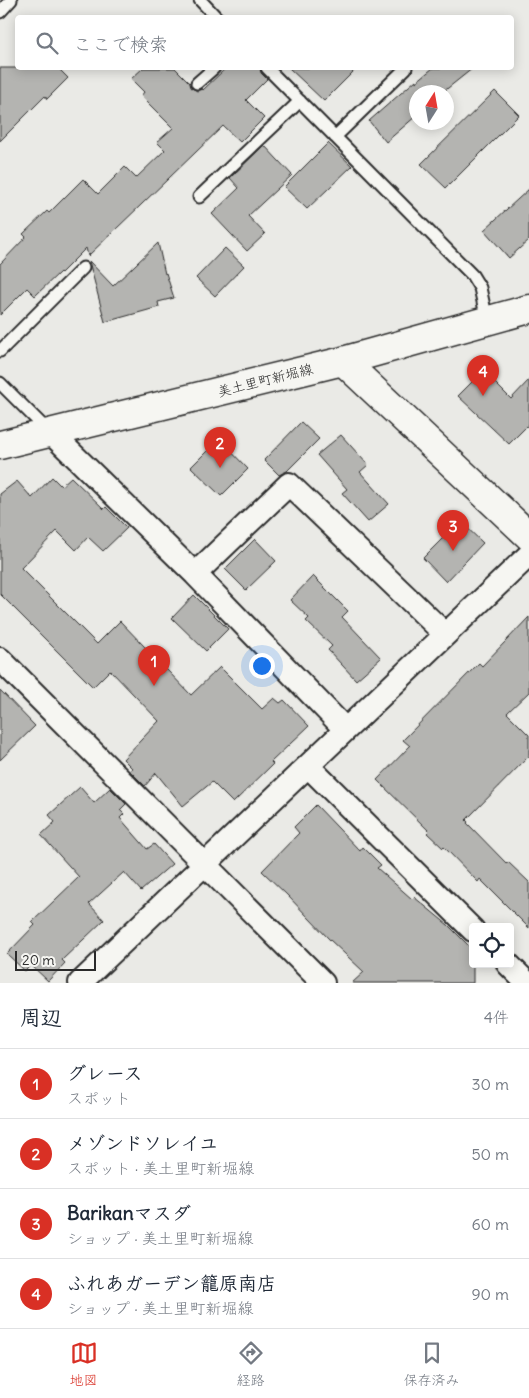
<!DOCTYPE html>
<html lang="ja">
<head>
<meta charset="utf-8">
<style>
  :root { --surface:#fff; --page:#f2f2f3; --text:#1f2937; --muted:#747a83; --line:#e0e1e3; --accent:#d93025 }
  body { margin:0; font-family:Delius,"Klee One",sans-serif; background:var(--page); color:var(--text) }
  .controls { position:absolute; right:15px; bottom:15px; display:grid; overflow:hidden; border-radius:5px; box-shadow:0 2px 12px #0003 }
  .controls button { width:45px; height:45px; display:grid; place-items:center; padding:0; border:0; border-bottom:1px solid var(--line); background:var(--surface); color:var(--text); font:25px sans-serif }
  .compass { position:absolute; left:409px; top:85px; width:45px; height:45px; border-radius:50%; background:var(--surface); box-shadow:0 2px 12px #0003; rotate:11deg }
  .scale { position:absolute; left:15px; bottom:12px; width:81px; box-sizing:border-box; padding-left:5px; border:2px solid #2b2b2b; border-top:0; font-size:14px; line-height:18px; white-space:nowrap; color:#2b2b2b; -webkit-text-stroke:4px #f6f6f2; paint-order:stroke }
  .you { position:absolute; left:261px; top:665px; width:18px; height:18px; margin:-12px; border:4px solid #fff; border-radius:50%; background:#1a73e8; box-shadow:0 0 0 8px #1a73e833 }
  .badge { display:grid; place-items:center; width:32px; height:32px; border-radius:50%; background:var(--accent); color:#fff; font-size:16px; font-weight:700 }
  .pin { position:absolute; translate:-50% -41px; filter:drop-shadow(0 1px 2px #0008) }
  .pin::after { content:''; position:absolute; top:26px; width:18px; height:15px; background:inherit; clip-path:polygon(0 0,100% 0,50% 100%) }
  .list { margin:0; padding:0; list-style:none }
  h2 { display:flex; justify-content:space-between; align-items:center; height:65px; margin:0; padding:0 20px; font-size:21px }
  h2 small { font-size:16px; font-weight:400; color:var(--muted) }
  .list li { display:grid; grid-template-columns:32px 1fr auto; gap:15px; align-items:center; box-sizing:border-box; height:70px; padding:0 20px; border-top:1px solid var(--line) }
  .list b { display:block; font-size:19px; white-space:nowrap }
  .list p { margin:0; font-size:16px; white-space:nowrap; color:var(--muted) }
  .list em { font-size:16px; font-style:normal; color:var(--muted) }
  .icon { flex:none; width:28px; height:28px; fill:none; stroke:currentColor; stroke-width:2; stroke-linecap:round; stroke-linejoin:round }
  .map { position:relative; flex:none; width:529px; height:983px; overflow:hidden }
  .search { position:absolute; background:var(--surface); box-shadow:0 2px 12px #0003; left:15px; right:15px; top:15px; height:55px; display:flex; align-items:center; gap:12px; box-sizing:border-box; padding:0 18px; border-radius:5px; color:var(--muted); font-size:19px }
  .sheet { height:345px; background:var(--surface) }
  nav { display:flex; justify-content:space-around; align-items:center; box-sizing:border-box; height:70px; border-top:1px solid var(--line); background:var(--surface); font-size:14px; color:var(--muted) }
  nav a { display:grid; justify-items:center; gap:2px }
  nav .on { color:var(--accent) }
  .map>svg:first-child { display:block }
</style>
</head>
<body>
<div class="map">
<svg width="529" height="983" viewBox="0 0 529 983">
  <rect width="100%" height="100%" fill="#eaeae6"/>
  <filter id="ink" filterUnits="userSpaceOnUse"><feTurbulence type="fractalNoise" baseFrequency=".02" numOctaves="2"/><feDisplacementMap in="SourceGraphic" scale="10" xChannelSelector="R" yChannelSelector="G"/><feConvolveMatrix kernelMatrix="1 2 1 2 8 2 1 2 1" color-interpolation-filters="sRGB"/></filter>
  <g filter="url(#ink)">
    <path fill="#b4b4b1" stroke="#2b2b2b" d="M0,68H58L68,78L47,99L45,96L0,141Z
      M143,68H175L190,83L192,88L197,91L202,89L203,90L226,68H260L261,73L267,79L246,100L264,118L240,142L223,126L88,256L86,248L61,273L60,272L35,296L27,288L0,315V264L26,237L23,234L47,211L49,213L83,179L98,194L125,167L136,178L165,150L157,142L173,128L141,96L144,92L131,79Z
      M289,68H357L324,101Z
      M433,68H473L443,92H416V116L386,142L369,121L416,80V82Z
      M495,91L519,115L446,188L421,164Z
      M328,143L352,166L307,209L284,187Z
      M264,145L292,175L248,216L265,234L247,251L212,214L239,188L230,178Z
      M529,189V240L509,258L484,230Z
      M158,243L165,274L166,273L174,298L158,302L159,307L105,322L89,261L113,286Z
      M225,248L244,266L215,296L196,278Z
      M483,371L511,399L529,380V424L509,444L458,396Z
      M301,422L319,439L287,471L279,475L264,460Z
      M341,435L368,465L360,472L389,504L368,522L342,493L347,489L317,455Z
      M219,439L248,469L221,496L191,467Z
      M52,477L61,486L71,477L104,509L106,507L127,528L103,551L88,537L76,550L57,531L21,568L97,644L120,621L191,695L220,667L262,709L274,698L280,703L284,700L309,726L271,762L273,764L233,803L212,782L183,806L156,773L145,786L130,771L132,768L123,759L159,721L110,670L93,687L0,594V494L17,481L32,498Z
      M460,521L483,543L446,582L423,558Z
      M255,539L276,561L246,590L225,569Z
      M313,576L348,611L342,617L381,658L356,680L328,650L332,646L306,621L309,618L290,600Z
      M194,595L228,629L206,651L172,618Z
      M529,617V692L507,713L529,735V756L466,820L468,822L467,823L507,864L508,862L529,882V928L480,879L478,882L444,847L443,848L427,833L429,831L377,780L410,746L403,740L479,663L482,666Z
      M0,690L35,726L0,760Z
      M80,787L94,803L110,788L126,804L120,810L124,814L120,818L147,849L154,844L172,864L141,891L124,872L89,904L104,920L62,960L65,963L48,981L31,965L25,971L7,954L35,925L32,922L79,877L41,835L55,822L49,815Z
      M316,805L360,851L363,847L381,865L377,868L412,899L414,897L448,925L473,950V983H352L364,972L329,939L288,896L262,871L299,833L294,827Z"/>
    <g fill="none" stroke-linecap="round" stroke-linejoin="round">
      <g stroke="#2b2b2b" stroke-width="15">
        <path id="lane" d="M200,0L217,18
          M0,12L11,0
          M267,68L472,275L480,288L487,320
          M197,83L214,68
          M335,137L406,68
          M199,197L300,101
          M0,351L83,268
          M0,383L48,431"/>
      </g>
      <g stroke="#2b2b2b" stroke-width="26">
        <path id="street" d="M50,432L195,574L345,729
          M195,574L289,484L445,634
          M0,659L323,983
          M308,766L473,930
          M508,964L527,983
          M80,983L529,555"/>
      </g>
      <g stroke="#2b2b2b" stroke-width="31">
        <path id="secondary" d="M343,361L529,536
          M0,445L343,361L529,309"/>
      </g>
      <use href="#lane" stroke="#f6f6f2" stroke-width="11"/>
      <use href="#street" stroke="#f6f6f2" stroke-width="22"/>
      <use href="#secondary" stroke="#f6f6f2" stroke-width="28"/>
    </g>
  </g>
  <g text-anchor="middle" stroke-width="4" stroke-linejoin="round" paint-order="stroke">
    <g font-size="14" fill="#2b2b2b" stroke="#f6f6f2">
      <text transform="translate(265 380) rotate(-14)" y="5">美土里町新堀線</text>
    </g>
  </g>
</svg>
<div class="controls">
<button><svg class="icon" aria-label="locate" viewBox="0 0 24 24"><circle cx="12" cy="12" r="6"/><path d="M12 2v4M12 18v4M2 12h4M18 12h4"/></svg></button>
</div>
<svg class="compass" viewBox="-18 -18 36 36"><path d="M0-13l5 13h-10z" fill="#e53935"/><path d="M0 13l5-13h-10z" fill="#747a83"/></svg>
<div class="scale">20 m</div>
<div class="you"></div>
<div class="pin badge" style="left:154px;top:686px">1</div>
<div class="pin badge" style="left:220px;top:468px">2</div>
<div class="pin badge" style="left:453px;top:551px">3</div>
<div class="pin badge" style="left:483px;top:396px">4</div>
<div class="search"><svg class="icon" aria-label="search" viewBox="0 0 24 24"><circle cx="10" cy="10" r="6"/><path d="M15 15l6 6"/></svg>ここで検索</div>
</div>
<section class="sheet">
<h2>周辺<small>4件</small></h2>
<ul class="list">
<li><span class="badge">1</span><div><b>グレース</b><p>スポット</p></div><em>30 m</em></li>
<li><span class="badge">2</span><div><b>メゾンドソレイユ</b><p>スポット · 美土里町新堀線</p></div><em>50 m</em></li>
<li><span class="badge">3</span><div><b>Barikanマスダ</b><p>ショップ · 美土里町新堀線</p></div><em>60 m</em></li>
<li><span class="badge">4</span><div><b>ふれあガーデン籠原南店</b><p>ショップ · 美土里町新堀線</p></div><em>90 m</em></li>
</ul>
</section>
<nav>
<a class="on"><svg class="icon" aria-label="map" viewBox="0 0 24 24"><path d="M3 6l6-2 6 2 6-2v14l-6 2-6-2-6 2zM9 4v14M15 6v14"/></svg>地図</a>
<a><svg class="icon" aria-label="directions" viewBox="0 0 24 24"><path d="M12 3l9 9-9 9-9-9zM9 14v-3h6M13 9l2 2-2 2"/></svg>経路</a>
<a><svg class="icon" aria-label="saved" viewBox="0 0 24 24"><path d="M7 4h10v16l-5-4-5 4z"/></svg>保存済み</a>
</nav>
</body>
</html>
